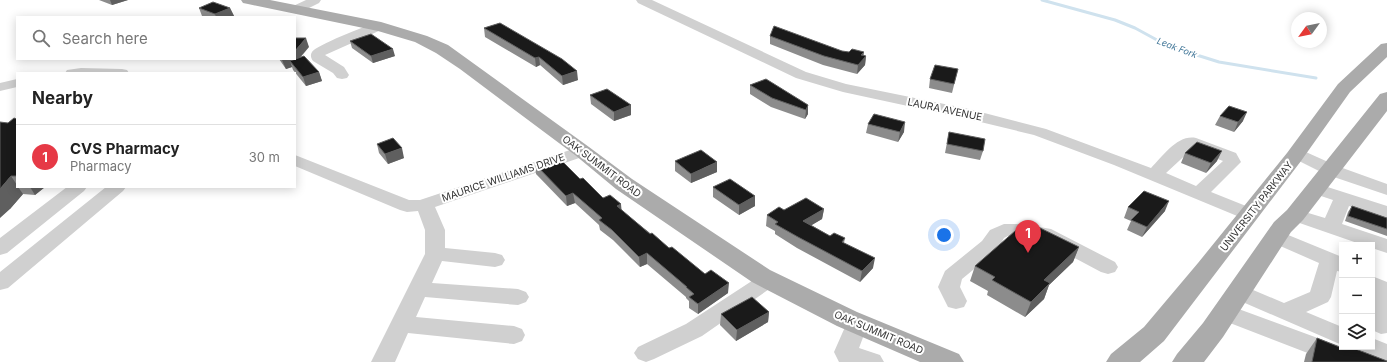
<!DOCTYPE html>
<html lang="en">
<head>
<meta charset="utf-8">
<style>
  :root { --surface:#fff; --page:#f2f2f2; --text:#222; --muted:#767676; --line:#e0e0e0; --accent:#e63946 }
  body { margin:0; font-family:Inter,sans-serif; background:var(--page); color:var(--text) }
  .controls { position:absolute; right:12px; bottom:12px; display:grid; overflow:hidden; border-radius:0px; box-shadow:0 2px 10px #0003 }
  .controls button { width:36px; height:36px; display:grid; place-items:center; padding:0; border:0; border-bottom:1px solid var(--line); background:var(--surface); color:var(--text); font:20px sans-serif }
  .compass { position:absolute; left:1291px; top:12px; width:36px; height:36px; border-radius:50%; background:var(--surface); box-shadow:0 2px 10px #0003; rotate:237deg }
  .you { position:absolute; left:944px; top:235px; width:14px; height:14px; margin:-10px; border:3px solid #fff; border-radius:50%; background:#1a73e8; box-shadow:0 0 0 6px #1a73e833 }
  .badge { display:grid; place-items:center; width:26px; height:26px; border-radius:50%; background:var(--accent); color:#fff; font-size:13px; font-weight:700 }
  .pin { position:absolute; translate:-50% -33px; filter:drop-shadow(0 1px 2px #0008) }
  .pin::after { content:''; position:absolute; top:21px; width:14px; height:12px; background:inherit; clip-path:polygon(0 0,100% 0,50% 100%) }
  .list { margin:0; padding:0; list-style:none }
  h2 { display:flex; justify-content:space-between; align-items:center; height:52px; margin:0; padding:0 16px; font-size:17px }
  h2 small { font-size:13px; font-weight:400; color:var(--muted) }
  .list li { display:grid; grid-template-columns:26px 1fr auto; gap:12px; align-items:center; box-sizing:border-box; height:64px; padding:0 16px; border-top:1px solid var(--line) }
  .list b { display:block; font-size:15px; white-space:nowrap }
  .list p { margin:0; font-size:13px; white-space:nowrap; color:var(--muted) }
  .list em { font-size:13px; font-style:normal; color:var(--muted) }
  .icon { flex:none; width:22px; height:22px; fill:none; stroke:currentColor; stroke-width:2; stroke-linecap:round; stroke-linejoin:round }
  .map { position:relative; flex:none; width:1387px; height:362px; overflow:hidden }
  .search { position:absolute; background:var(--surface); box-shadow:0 2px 10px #0003; left:16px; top:16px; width:280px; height:44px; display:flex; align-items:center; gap:10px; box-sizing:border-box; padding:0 14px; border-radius:0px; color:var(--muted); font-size:15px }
  .panel { position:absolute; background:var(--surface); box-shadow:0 2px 10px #0003; left:16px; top:72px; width:280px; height:116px; border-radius:0px }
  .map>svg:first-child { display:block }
</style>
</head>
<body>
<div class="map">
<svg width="1387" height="362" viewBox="0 0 1387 362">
  <rect width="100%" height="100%" fill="#fff"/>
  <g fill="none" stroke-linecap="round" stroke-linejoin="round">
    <path stroke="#cfe2ee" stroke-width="3" d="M1042,0L1115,20L1135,28L1168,46L1219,62L1316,78"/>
    <path fill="#d0d0d0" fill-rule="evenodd" d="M306,0H321L319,3L299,13H291L289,10L291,7Z
      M636,0H652L806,72L846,84L969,109L1046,129L1151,168C1163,156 1178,134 1196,138L1236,153L1241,162L1211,192L1256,210L1259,214L1256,218L1249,220L1242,218L1114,165L1034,135L968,119L843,92L796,78L638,3ZM1192,149L1223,161L1196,186L1166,173Z
      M376,23L381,24L383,27L381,30L325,55L344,67L349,75L347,78L342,79L337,78L333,73L313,61C311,58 310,55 312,52C315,46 367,25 376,23Z
      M81,68L122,69L127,70L129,73H65L67,70Z
      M17,79V87L0,91V83Z
      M582,146L588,147L591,151L588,155L435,207L445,230V248L495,253L502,255L505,260L502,265L495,267L442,261L432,283L518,289L526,292L529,297L526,302L518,305L425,297L416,317L514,326L522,329L525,335L522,341L514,344L408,333L395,362H371L425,254V230L418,211L407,212L400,210L295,166V155L409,200H420Z
      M1297,148L1337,166L1387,184V195L1325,174L1291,157L1288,153L1291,149Z
      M1315,183L1387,206V218L1349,206L1342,224L1387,239V253L1372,248V245H1363L1288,219L1285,215L1288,211L1295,209L1325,218L1333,200L1309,192L1306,188L1309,184Z
      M67,187H87L84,191L7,253L0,255V238Z
      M106,187H126L123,191L8,288L0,290V272Z
      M1004,224H1023L1051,229L1115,262L1118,267L1115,272L1108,274L1101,272L1039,239L1008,236L1004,238L996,251L962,279L960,287L967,301L964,307L956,309L948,307L938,287L945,271L982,241L990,230Z
      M1276,230L1342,257V272L1337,271L1331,297L1328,302L1306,312L1342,327V345L1231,297L1228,292L1231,287L1239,284L1284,303L1310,292L1319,263L1269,241L1266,236L1269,231Z
      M768,273L775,275L779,280L775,285L702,336L654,359L646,362L638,359L634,353L638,347L686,324L761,275Z
      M1372,276L1387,282V333L1381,334L1372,330Z
      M1225,304L1364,355L1368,362H1331L1217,318L1214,312L1217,306Z
      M857,316L865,318L868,324L859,348L880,355L884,362H839L834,352L849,318Z
      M1372,338L1387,344V362L1363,353L1359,347H1372Z"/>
    <path fill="#ababab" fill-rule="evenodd" d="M241,0H270L381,22L427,36L448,45L589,147L632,179L770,270L857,312L959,354L964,362H920L837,326L752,282L616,189L575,155L460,69L436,53L415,42L378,31L248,4L243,3Z
      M1387,43V57L1350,92L1301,161L1164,341L1140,362H1106L1111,354L1144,327L1198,263L1287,153L1338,84L1381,44Z
      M1387,92V111L1303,220L1291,232L1223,337L1204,362H1172L1177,354L1203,323L1274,222L1287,210L1380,94Z"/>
  </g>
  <path fill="#8c8c8c" d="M99,0H128L112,5Z
    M199,8H230L234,16L231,17H204L202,16Z
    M500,23L578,80L563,85L540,65L536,67L485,37L484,28Z
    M770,36L866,56L865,65L857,74L823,65L770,44Z
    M350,41L395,56L373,63L352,48Z
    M309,47L300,58L319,72L322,81L306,86L293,70L292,67L286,69L279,59H295Z
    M958,69L952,93L929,88L930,79Z
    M750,85L808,105V114L805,119L771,107L750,94Z
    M590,95L631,105V115L614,121L591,104Z
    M1220,116L1243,121L1234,132L1215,125Z
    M17,119V187H45L35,195L23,194L10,209L8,123Z
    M868,124L904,132L898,142L866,133Z
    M949,132L983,151L980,160L945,153Z
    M377,144L404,158L388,164L379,153Z
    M1185,153L1217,161L1206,173L1181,163Z
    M675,161L717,172L691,183L675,171Z
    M535,164L580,179L603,198L621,204V210L669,248L728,293L698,314L689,308V301L686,298V297L647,264L640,267L613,240L600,230L599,225L575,203L567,206L536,174Z
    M713,187L755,196V206L739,215L713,197Z
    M1352,206L1387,218V236L1345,221L1348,212Z
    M1128,207L1165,211L1142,237L1127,230L1131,221L1124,218Z
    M824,209L822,219L811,225L830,236L845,238L844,243L873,268L860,282L797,248L775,234V231L766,226L767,215L784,210Z
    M1079,247L1073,262L1049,285L1044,299L1025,317L987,295L988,291L970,281L975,266Z
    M769,312L768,322L736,341L720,325L721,314Z
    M1317,338L1342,348L1387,362H1304L1306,354Z"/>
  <path fill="#5f5f5f" d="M110,0H128L112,5Z
    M230,8L234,16L231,17H216L215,14Z
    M306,38L309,47L293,65L290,61L292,67L286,69L282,60L286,59H295V51Z
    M393,49L395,56L373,63L371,56Z
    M864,52L863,60L866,56L865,65L857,74L858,65L861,55Z
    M539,57L540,65L536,67L535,58Z
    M577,71L578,80L563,85L562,76Z
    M319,72L322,81L306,86L303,77Z
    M631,105V115L614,121V112Z
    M808,105V114L805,119L806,110Z
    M1247,112L1243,121L1234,132L1238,122Z
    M905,122L904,132L898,142L900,132Z
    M402,148L404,158L388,164L385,154Z
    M1222,151L1217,161L1206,173L1211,163Z
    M717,162V172L691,183V174Z
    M11,176L17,185V187H18L23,194L10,209L0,218V189Z
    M30,187H45L35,195Z
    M573,193L575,203L567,206L566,196Z
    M755,196V206L739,215V205Z
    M1169,201L1165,211L1142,237L1147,227Z
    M621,204L622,215L617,206Z
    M824,209L822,219L802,231L803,221Z
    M1079,247L1073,262L1049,285L1044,299L1025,317L1031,302L1044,280Z
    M647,253V264L640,267L639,257Z
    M875,258L873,268L860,282L862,271Z
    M729,283L728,293L698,314V304Z
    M769,312L768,322L736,341L737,330Z"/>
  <path fill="#1a1a1a" stroke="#5f5f5f" d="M213,2L230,8L215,14L199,8Z
    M500,23L562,59L577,71L562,76L539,57L535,58L484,28Z
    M774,26L842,51L849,52L852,49L864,52L861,55L866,56L858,65L824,56L770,36Z
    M371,34L393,49L371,56L350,41Z
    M295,38H306L295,51Z
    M304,56L319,72L303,77L290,61Z
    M935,65L958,69L954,84L930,79Z
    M766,79L808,105L806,110L772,98L750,85Z
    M607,89L631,105L614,112L590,95Z
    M1229,106L1247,112L1238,122L1220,116Z
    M874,114L905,122L900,132L868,124Z
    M14,118L17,119V176H11L0,189V122L8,123Z
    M949,132L985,139L983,151L947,144Z
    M393,138L402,148L385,154L377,144Z
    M1197,142L1222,151L1211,163L1185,153Z
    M701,150L717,162L691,174L675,161Z
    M558,157L580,179L583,178L603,198L610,195L621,204L617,206L650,234L652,233L669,248L672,247L705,274L711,270L729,283L698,304L689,297L694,294L686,287H687L647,253L639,257L612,230L599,220L602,218L573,193L566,196L535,164Z
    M730,179L755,196L739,205L713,187Z
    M1144,191L1169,201L1147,227L1131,220L1139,212L1128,207Z
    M806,198L824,209L803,221L830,236L834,233L845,238L842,242L875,258L862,271L798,237L775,224L778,222L767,215L779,207L784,210Z
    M1352,206L1387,218V229L1348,216Z
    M1023,224L1034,225L1079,247L1044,280L1050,283L1031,302L992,280L995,277L975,266Z
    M752,297L769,312L737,330L721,314Z
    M1317,338L1342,348H1353L1387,361V362H1312Z"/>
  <g text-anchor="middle" stroke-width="4" stroke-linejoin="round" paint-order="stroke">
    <g font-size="9" font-style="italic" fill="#3f7597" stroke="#fff">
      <text transform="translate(1177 48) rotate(21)" y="3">Leak Fork</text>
    </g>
    <g font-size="10" fill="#333" stroke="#fff">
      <text transform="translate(945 109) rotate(12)" y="4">LAURA AVENUE</text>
      <text transform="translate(602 166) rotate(37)" y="4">OAK SUMMIT ROAD</text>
      <text transform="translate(503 177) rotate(-19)" y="4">MAURICE WILLIAMS DRIVE</text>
      <text transform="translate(1256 206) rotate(-52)" y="4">UNIVERSITY PARKWAY</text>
      <text transform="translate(879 332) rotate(23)" y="4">OAK SUMMIT ROAD</text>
    </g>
  </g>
</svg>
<div class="controls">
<button>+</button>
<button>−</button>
<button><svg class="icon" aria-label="layers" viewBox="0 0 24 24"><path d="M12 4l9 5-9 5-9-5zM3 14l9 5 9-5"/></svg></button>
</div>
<svg class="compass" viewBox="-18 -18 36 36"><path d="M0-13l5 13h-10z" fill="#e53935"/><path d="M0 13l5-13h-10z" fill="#767676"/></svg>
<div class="you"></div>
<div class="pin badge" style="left:1028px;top:253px">1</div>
<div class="search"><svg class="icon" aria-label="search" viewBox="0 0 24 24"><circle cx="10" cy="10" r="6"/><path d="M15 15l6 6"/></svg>Search here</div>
<section class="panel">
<h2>Nearby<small></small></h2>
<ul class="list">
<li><span class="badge">1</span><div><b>CVS Pharmacy</b><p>Pharmacy</p></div><em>30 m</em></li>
</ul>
</section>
</div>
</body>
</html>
